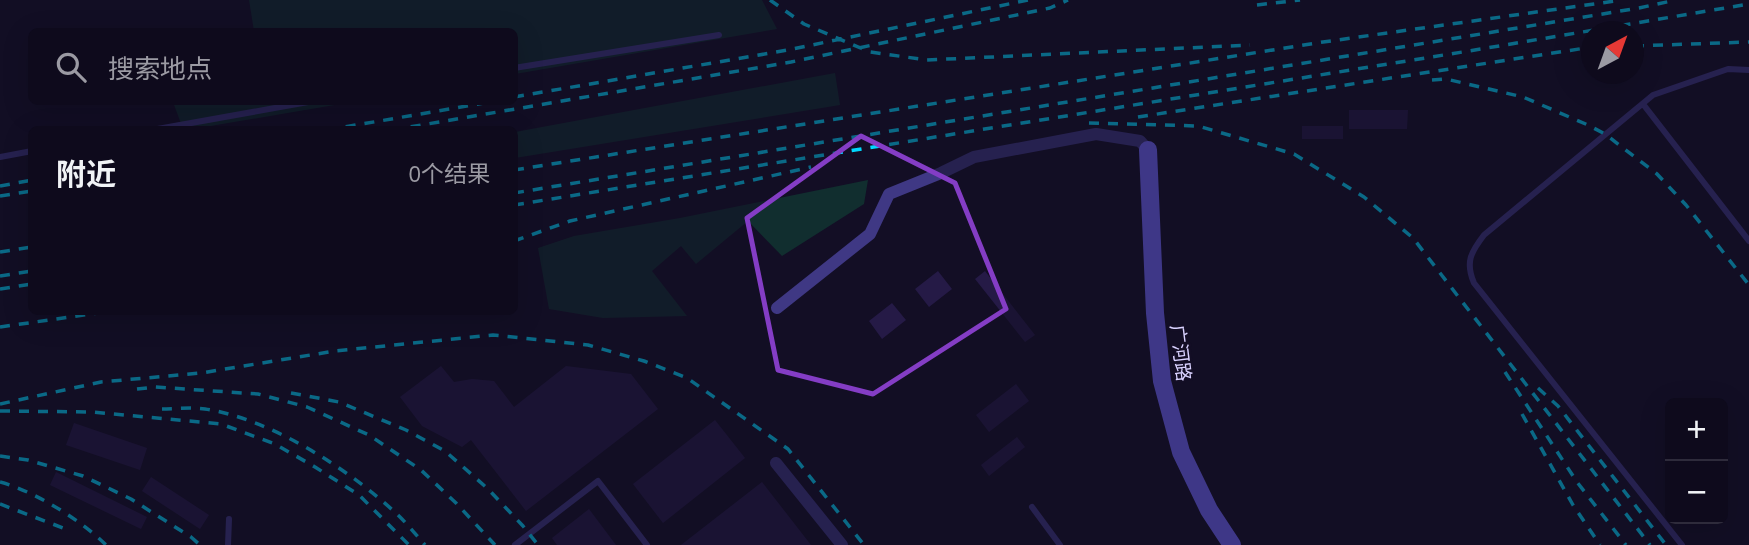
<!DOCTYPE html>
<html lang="zh">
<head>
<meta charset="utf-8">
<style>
  :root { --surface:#0e0a1c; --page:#1c1829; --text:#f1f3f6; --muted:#9b9aa3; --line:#2e2b3b }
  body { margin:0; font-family:"PT Sans","Noto Sans SC",sans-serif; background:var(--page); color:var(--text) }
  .controls { position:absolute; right:21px; bottom:21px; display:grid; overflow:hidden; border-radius:10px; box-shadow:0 7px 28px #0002 }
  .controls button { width:63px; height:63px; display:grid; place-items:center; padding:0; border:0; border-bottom:2px solid var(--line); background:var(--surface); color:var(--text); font:35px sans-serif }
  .compass { position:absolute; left:1581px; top:21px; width:63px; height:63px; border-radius:50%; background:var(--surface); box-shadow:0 7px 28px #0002; rotate:41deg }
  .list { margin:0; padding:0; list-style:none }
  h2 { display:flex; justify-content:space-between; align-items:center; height:91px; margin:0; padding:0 28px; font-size:30px }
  h2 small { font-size:23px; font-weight:400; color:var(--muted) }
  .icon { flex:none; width:38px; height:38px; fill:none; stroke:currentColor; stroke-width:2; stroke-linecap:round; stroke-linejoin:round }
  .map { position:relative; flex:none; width:1749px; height:545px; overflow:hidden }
  .search { position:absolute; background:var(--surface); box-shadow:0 7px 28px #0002; left:28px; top:28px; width:490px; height:77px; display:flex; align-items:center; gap:18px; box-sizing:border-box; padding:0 24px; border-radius:10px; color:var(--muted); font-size:26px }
  .panel { position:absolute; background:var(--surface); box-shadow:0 7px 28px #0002; left:28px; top:126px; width:490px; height:189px; border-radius:10px }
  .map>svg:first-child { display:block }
</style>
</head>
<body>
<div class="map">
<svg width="1749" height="545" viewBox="0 0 1749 545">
  <rect width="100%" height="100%" fill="#130e25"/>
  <path fill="#112e2f" d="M249,0H762L777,29L515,74L514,32L254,31Z
    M835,73L840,105L515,158V132Z
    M173,102H352L187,130L183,129Z
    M868,180L864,204L782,256L748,221L696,264L681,246L652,271L687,316L603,318L549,309L538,248L574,236L680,218Z"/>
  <path fill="#251a46" d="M1349,110H1408L1407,129H1349Z
    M1302,126H1343V139H1302Z
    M938,271L952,289L929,307L915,289Z
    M985,271L1035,335L1025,342L975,279Z
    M892,303L906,320L882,339L869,321Z
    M441,366L454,382L472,379L494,381L514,407L566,366L631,374L658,409L526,511L471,440L462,447L422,426L400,397Z
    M1016,384L1029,401L989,432L976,415Z
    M715,420L745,458L663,523L633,484Z
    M74,423L147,448L140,470L66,445Z
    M1017,437L1025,447L989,476L981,465Z
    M56,472L147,517L141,529L50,485Z
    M151,477L209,515L200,529L142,491Z
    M762,482L811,545H681Z
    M589,509L616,545H557L552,538Z"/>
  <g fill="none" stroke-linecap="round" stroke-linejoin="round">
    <path stroke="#3f3884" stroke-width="6" d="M514,68L719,35
      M1643,104L1749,241
      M152,130L308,102
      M0,157L32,151
      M1032,507L1060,545
      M228,545L229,519
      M515,545L598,481L647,545
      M1682,545L1474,283C1465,262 1471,252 1484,235L1653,95L1728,69L1749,70"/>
    <path stroke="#3f3884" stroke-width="12" d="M777,308L870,234L889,194L941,173L974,157L1096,134L1140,141L1148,150
      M776,463L842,545"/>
    <path stroke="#7469ff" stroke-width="18" d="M1148,150L1155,313L1162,381L1181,452L1209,510L1232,545"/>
    <path stroke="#00d7fd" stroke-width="3.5" stroke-dasharray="10 9" stroke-linecap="butt" d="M770,0L804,24L870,52L927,60L1250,45
      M1257,5L1300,0
      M1634,46L1749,42
      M1432,80L1446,79L1523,97L1588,125L1605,134L1657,174L1686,205L1749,285
      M514,97L788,50L1028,0
      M1138,117L1592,47
      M1089,123L1198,126L1294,154L1364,197L1413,238L1650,545
      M327,130L490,102
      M392,130L791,62L1050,8L1068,0
      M514,170L1323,42L1622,0
      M0,186L32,180
      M514,193L1639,8L1676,0
      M0,196L32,191
      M514,205L1481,49L1749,4
      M514,241L570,221L811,167
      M0,252L32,247
      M0,276L32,271
      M0,289L32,284
      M0,327L105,312
      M1505,372L1577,482L1626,545
      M1538,388L1558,406L1666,545
      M137,389L155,387L258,394L307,407L369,435L421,470L456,503L495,545
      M291,393L339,402L406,430L445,451L487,488L523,526L538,545
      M0,404L101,382L201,373L335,351L493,335L588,345L644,361L687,378L788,449L864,545
      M162,409C176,409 191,407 205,409C272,419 352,471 400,517C409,526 417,536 425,545
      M0,411L92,412L221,424L275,444L315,467L359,495L409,545
      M1522,414L1573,505L1600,545
      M0,456L28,460L83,476L131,499L191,537L200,545
      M0,482C34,491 81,520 106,545
      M0,504L71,531"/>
  </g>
  <path d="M0 0H1749V545H0ZM861,136L955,183L1006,309L873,394L778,370L747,218Z" fill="#130e25" fill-opacity=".55" fill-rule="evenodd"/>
  <path fill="none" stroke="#843dc5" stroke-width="5" stroke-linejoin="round" d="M861,136L955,183L1006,309L873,394L778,370L747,218Z"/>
  <g text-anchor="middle" stroke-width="5" stroke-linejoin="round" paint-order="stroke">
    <g font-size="19" fill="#d9d2ff" stroke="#130e25">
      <text transform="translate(1181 353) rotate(83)" y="7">广河路</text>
    </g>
  </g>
</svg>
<div class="controls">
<button>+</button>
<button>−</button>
</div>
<svg class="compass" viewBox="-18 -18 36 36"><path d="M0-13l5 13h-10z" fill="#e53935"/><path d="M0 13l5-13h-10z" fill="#9b9aa3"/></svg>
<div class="search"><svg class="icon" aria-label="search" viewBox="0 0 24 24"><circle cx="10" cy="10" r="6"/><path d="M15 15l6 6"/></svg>搜索地点</div>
<section class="panel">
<h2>附近<small>0个结果</small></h2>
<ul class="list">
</ul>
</section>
</div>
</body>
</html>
